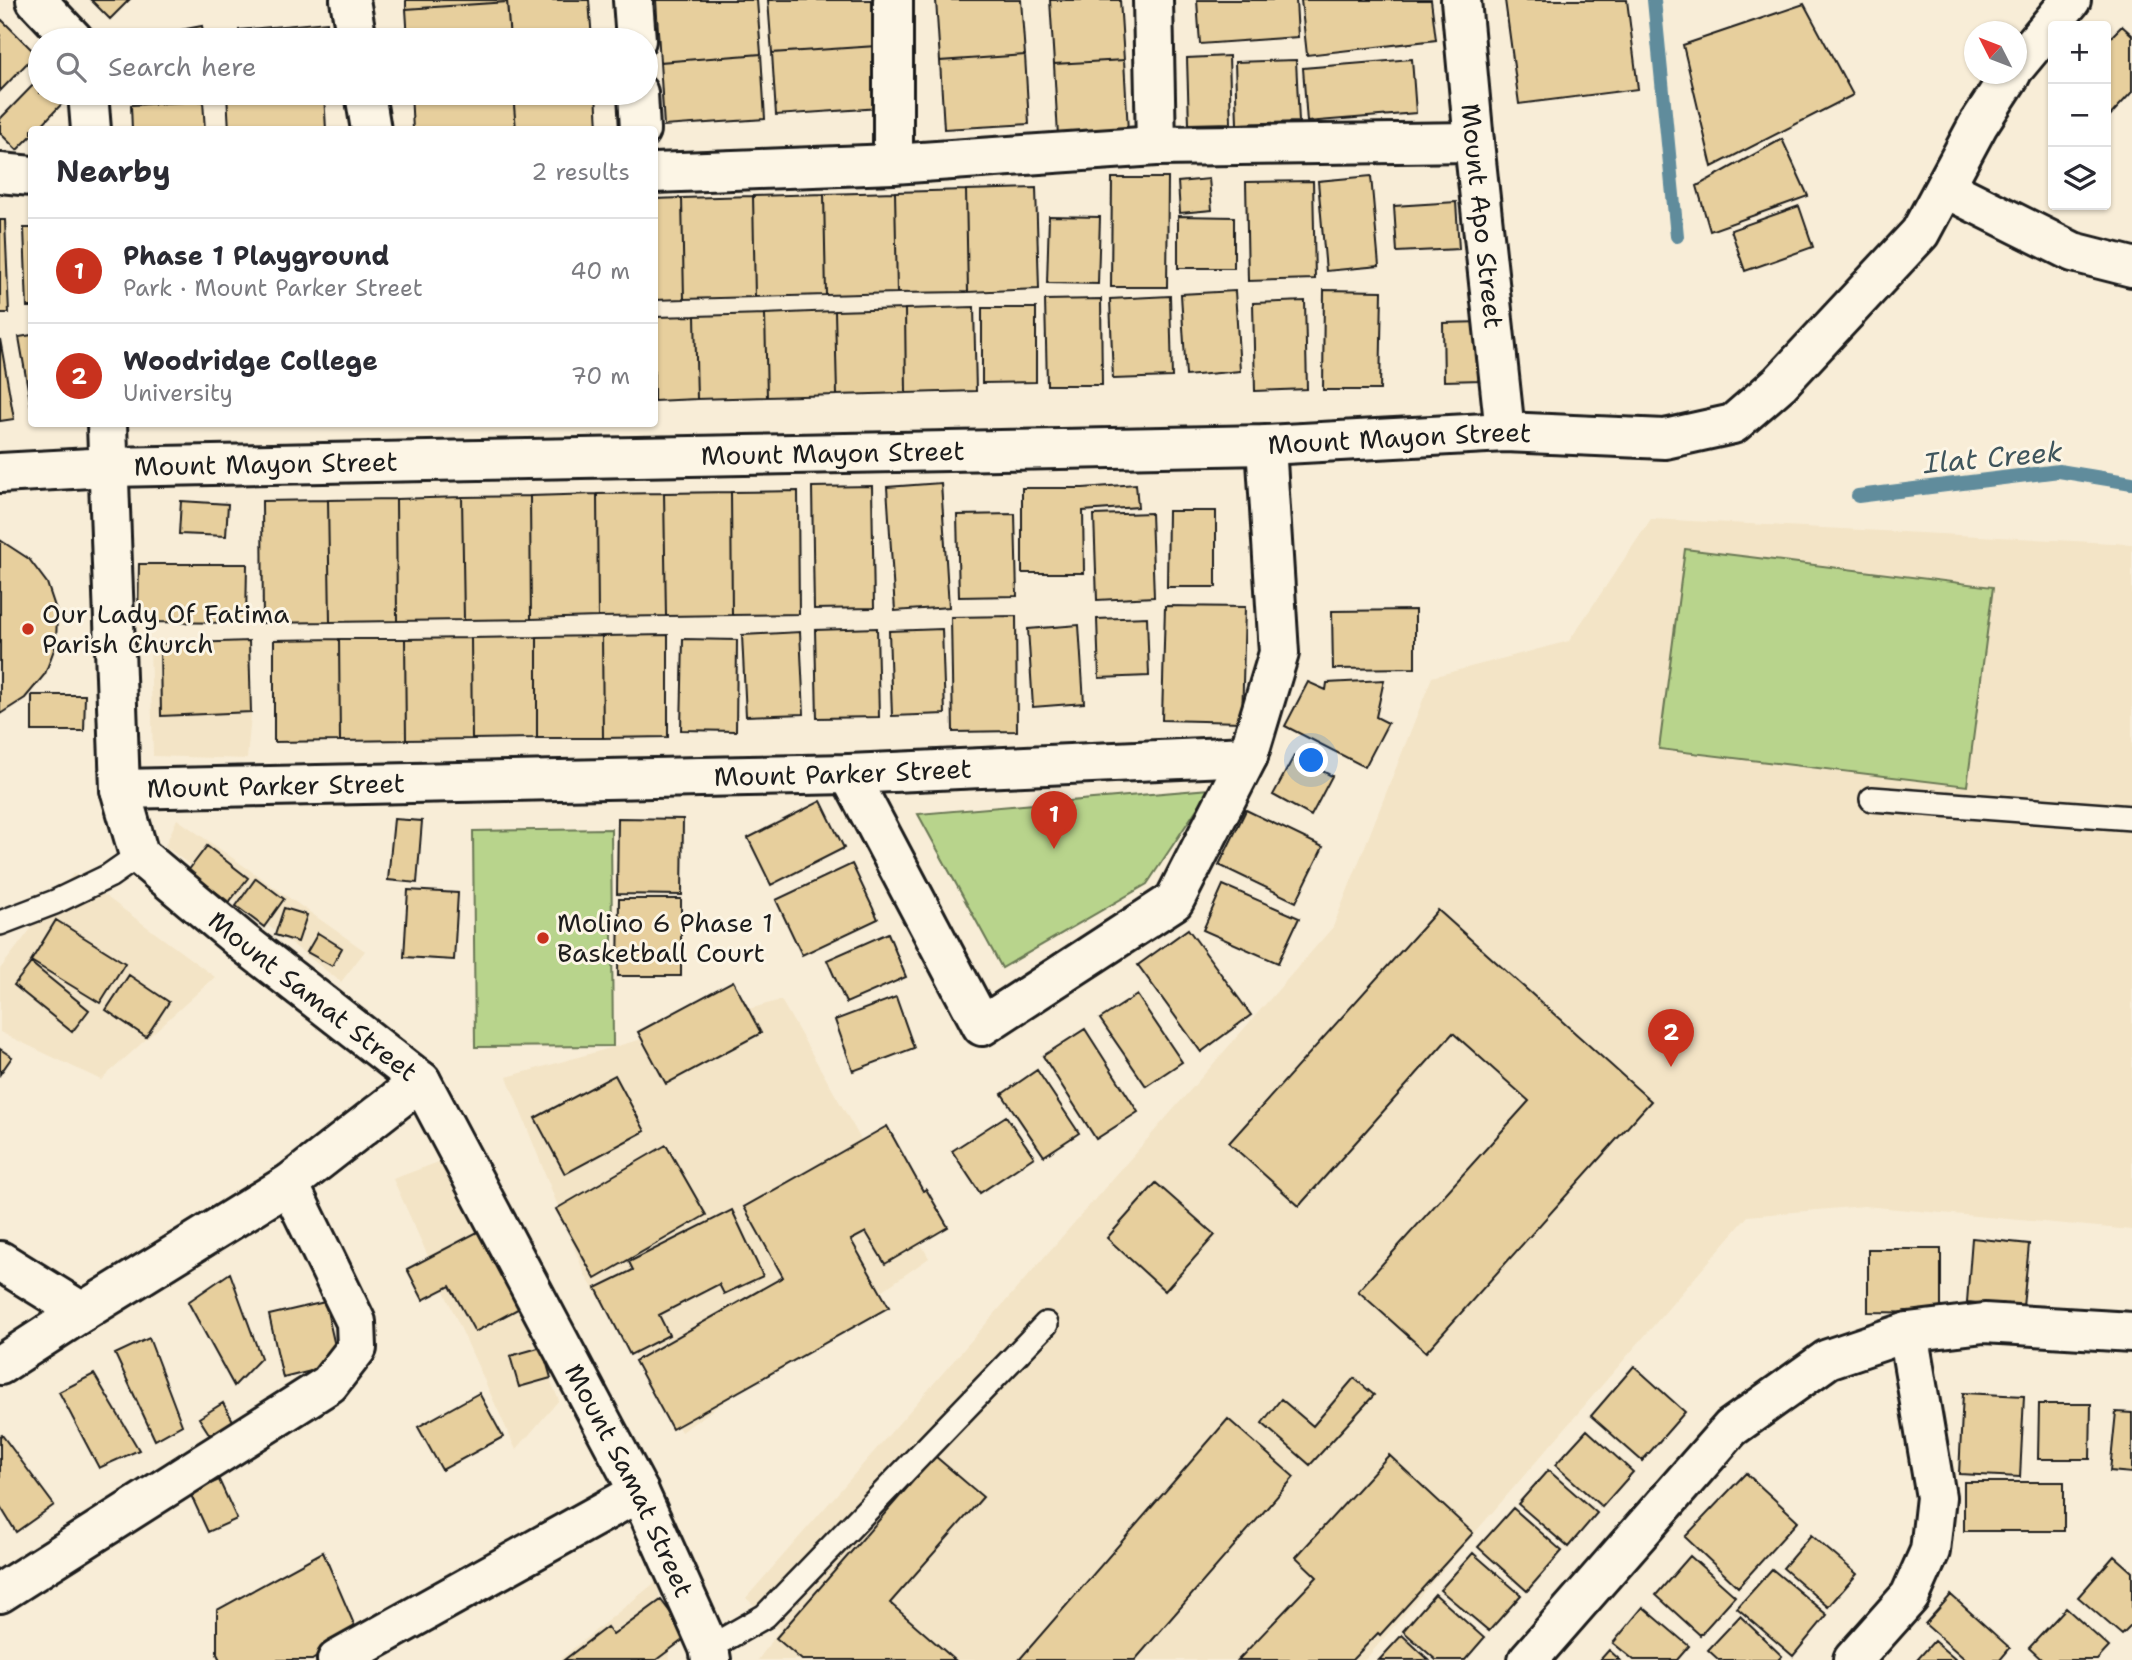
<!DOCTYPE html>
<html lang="en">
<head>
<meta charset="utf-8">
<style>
  :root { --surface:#fff; --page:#f7f7f7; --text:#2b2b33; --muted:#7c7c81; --line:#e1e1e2; --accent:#c8321e }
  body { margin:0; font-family:"Shantell Sans",sans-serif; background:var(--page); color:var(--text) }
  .controls { position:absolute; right:21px; top:21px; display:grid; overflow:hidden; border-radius:7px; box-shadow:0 2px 5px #0004 }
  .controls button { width:63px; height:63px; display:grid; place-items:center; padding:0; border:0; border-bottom:2px solid var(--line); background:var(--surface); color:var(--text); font:35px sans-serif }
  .compass { position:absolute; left:1964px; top:21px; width:63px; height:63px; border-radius:50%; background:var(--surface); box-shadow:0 2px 5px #0004; rotate:312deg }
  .you { position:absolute; left:1312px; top:761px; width:24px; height:24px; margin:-18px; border:5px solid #fff; border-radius:50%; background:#1a73e8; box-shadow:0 0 0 10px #1a73e833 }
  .badge { display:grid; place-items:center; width:46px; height:46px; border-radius:50%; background:var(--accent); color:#fff; font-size:23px; font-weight:700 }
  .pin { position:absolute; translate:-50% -58px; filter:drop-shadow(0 2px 4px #0008) }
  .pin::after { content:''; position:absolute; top:37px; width:24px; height:21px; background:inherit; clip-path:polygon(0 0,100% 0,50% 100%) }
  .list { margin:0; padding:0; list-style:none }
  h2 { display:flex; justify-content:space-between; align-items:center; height:91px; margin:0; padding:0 28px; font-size:30px }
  h2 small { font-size:23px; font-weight:400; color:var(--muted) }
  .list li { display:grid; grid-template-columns:46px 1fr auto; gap:21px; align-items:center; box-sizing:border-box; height:105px; padding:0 28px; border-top:2px solid var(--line) }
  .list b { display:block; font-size:26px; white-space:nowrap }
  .list p { margin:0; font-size:23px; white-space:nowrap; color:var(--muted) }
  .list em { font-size:23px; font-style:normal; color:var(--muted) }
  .icon { flex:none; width:38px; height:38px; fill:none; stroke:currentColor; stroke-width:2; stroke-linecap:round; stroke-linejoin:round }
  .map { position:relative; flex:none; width:2132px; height:1660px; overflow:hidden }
  .search { position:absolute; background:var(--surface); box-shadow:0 2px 5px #0004; left:28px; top:28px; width:630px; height:77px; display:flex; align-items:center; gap:18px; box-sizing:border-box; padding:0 24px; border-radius:38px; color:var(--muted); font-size:26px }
  .panel { position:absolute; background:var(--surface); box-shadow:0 2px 5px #0004; left:28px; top:126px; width:630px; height:301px; border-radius:7px }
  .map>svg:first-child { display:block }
</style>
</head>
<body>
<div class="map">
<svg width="2132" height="1660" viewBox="0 0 2132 1660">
  <rect width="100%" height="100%" fill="#f8edd7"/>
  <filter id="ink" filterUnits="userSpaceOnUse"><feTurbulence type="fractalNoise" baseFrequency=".0143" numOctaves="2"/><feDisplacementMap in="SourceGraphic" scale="14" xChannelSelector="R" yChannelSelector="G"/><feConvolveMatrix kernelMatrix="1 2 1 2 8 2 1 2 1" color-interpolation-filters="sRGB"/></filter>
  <g filter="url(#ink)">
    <path fill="#f3e4c6" d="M1651,519L2132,544V1230L1864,1206L1748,1216L1365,1660H758L780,1629L746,1598L1333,927L1432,677L1569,641Z
      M204,637L200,712L252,704L247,759L153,756L150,645Z
      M177,819L365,951L341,982L165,846Z
      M74,873L215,977L101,1080L0,1032V969Z
      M781,1000L929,1258L681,1432L585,1275L507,1077Z
      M452,1157L559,1400L516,1450L393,1179Z
      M657,1581L670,1660H559Z"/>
    <path fill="#b8d48c" stroke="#6a7854" stroke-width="2" d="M1685,549L1993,587L1967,786L1659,749Z
      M1210,789L1147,884L1002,968L918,814Z
      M611,829L613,1046L475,1047L473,831Z"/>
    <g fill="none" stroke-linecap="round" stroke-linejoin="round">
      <path stroke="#618c9c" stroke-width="14" d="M1654,0L1677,236
        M1858,496L2059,471L2132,483"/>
    </g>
    <path fill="#e7cf9d" stroke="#1c1c1c" stroke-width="2" d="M91,0H129L110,19Z
      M406,0H507V2L406,9Z
      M507,0H589L592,40H510Z
      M656,0H757L761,54L660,62Z
      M768,0H873L876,46L772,53Z
      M936,0H1021L1025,55L940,61Z
      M1050,0H1120L1124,60L1054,64Z
      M1197,0H1296L1298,37L1200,44Z
      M1301,0H1431L1436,40L1307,55Z
      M1505,0H1627L1638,89L1519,104Z
      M507,2L510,40H408L406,9Z
      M1804,4L1853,95L1712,167L1683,45Z
      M2,20L36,54L0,91V22Z
      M327,22L328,40H240L239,30Z
      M202,26L205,40H134L133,39Z
      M2122,26L2132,35V92L2106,120V42Z
      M876,46L880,108L776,115L772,53Z
      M761,54L765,119L664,126L660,62Z
      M1025,55L1029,124L944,129L940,61Z
      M1229,56L1231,123L1189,124L1187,58Z
      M1412,59L1416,113L1307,122L1303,68Z
      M1124,60L1128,131L1058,136L1054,64Z
      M1296,60L1299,122L1237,124L1235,62Z
      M40,78V93H72L37,130H32V135L17,150L0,133V119Z
      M257,93H324L326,130H229L227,94Z
      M411,93H513L516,130H413Z
      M513,93H596L598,127L516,130Z
      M203,101L205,130H132L131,105Z
      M1782,139L1808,196L1710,231L1697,186Z
      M1371,176L1379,266L1326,271L1318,181Z
      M1112,178H1168L1167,287H1111Z
      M1209,179L1212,210L1180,213L1178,182Z
      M1313,181L1315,279L1248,281L1246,182Z
      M1036,188L1039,289L968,292L966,190Z
      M966,190L968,292L897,293L895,192Z
      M895,192L897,293L826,295L824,194Z
      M824,194L826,295L755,297L753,196Z
      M753,196L755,297L684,299L682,198Z
      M682,198L684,299L654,300V199Z
      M1456,202L1459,249L1397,252L1394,206Z
      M1799,206L1813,247L1745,271L1731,230Z
      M1049,216L1100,217L1098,284L1047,283Z
      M1178,216L1234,217V268H1178Z
      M0,220H5L9,313H0Z
      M24,228H32V307H27Z
      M1324,290L1382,291L1380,390H1323Z
      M1235,291L1240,371L1186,376L1181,294Z
      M1170,296L1172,377L1113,379L1110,299Z
      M1101,299L1102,385H1047L1045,300Z
      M1305,301L1307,389L1255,391L1253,303Z
      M974,307L976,391L906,393L905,309Z
      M982,308H1036V382L982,383Z
      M905,309L906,393L837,395L835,311Z
      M835,311L837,395L767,397L765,314Z
      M765,314L767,397L697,399L695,316Z
      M695,316L697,399L654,401V317Z
      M1482,322V380L1444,381L1443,323Z
      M32,335V412L19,337Z
      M0,339L14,419L0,421Z
      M941,483L949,607L895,611L887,487Z
      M1136,484L1138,507L1083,511L1084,573H1022V488H1083Z
      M872,486L874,608L814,609L812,487Z
      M798,491L799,614L732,615L731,492Z
      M731,492L732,615L666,616L664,493Z
      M664,493L666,616L598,617L597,494Z
      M597,494L598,617L531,619L530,496Z
      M530,496L531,619L464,620L462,497Z
      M462,497L464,620L397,621L396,499Z
      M396,499L397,621L330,622L328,500Z
      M328,500L330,622L263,623L262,501Z
      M181,501L228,504L226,536L179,534Z
      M1168,511H1216V587H1167Z
      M1151,513L1154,597L1097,600L1094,515Z
      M1015,514L1017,596L959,597L957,515Z
      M0,540L29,559L47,583L57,613L56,644L45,674L25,698L0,714Z
      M139,564H247L246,623L138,622Z
      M1165,606L1245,607L1242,722L1162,720Z
      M1415,610V668L1333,669L1332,611Z
      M1016,616L1017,731L953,732L951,617Z
      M1147,617L1149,676L1099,678L1097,619Z
      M1079,625L1084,703L1033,707L1028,629Z
      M877,628L879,717L817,718L815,630Z
      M942,629L945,714L892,716L889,631Z
      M800,632L804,714L746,716L742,635Z
      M668,635V737L603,738L602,636Z
      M602,636L603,738H537V637Z
      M537,637V738L472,739L471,638Z
      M471,638L472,739L406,740L405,639Z
      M339,639L340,741L274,742V640Z
      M339,639H405L406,740L340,741Z
      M683,639L737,640L736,731L681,730Z
      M249,641L251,712L161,716L160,644Z
      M1384,680L1376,717L1388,723L1365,767L1285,726L1308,682L1326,690L1327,683Z
      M32,695H85L84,731H32Z
      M1294,756L1332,776L1311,816L1273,795Z
      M821,801L844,848L771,885L748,838Z
      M1246,810L1323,847L1296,902L1219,865Z
      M618,818L683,819L682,895L617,894Z
      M394,819L422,821L417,883L388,880Z
      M207,846L248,878L229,902L188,871Z
      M852,864L878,919L802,955L776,900Z
      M256,878L284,899L264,927L236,906Z
      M1223,885L1299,918L1278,963L1203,930Z
      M408,890L458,893L454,960L404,957Z
      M619,899H681V976H618Z
      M284,908L307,915L298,942L275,935Z
      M1438,910L1651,1101L1426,1352L1358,1291L1529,1101L1453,1033L1299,1206L1229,1143Z
      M56,920L125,963L100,1003L31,961Z
      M1188,929L1251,1015L1201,1052L1138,965Z
      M318,933L342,948L332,966L307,952Z
      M888,933L906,977L846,1003L827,960Z
      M31,963L89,1010L72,1032L14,985Z
      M129,975L169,1002L146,1037L106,1010Z
      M733,981L761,1033L666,1084L638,1032Z
      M1137,995L1182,1062L1146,1086L1100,1019Z
      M896,997L914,1048L853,1071L835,1020Z
      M1085,1029L1138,1112L1096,1139L1043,1056Z
      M0,1049L12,1057L0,1074Z
      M1037,1070L1079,1133L1044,1156L1002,1094Z
      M615,1075L645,1131L565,1174L535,1118Z
      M1006,1116L1034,1157L980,1193L952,1151Z
      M887,1126L923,1191L926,1189L948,1227L885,1264L866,1232L851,1240L889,1307L672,1429L635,1361L783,1277L744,1207Z
      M666,1145L706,1215L595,1279L556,1209Z
      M1156,1183L1215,1235L1165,1291L1107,1238Z
      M732,1210L763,1276L724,1294L719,1284L659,1315L669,1335L630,1355L596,1288L633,1270L629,1262Z
      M485,1228L527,1304L475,1332L450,1286L423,1300L407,1269Z
      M1972,1238L2029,1244L2023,1307L1967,1302Z
      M1868,1249H1941V1313L1868,1312Z
      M230,1273L261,1358L234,1386L188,1302Z
      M325,1302L339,1364L283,1378L269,1315Z
      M149,1338L182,1425L155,1440L115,1354Z
      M542,1347L551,1378L519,1387L510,1356Z
      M1634,1366L1685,1412L1642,1461L1591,1416Z
      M94,1374L139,1450L99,1468L59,1392Z
      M1354,1378L1374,1395L1310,1465L1262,1423L1281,1399L1313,1426Z
      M479,1393L503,1437L442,1470L418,1427Z
      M1963,1393L2024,1396L2020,1477L1959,1474Z
      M223,1403L236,1426L213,1440L199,1418Z
      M2039,1404H2091L2090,1459H2038Z
      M2116,1412L2132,1413V1473L2110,1471Z
      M1228,1419L1294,1477L1135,1660H1019Z
      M1587,1430L1633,1472L1602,1507L1555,1465Z
      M2,1435L54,1505L16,1532L0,1506V1436Z
      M1389,1455L1473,1533L1380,1635L1378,1633L1352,1660H1238L1317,1577L1296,1557Z
      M935,1456L983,1497L890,1603L955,1660H802L776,1638Z
      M1548,1470L1597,1513L1568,1547L1518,1504Z
      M1746,1473L1798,1521L1738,1587L1685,1537Z
      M219,1480L237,1519L208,1532L190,1493Z
      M1964,1482H2064V1531H1964Z
      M1513,1508L1562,1551L1527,1591L1478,1547Z
      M1811,1535L1857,1574L1828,1607L1783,1568Z
      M323,1552L357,1631L312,1660H220L217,1654V1610Z
      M1473,1553L1521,1595L1489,1631L1440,1590Z
      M1690,1556L1735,1596L1700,1635L1656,1595Z
      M2114,1556L2132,1572V1625L2122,1635L2078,1597Z
      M1772,1569L1827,1615L1793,1656L1737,1608Z
      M1435,1594L1484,1638L1465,1660H1436L1403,1631Z
      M1951,1595L2010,1648L2000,1660H1966L1925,1624Z
      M661,1600L688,1636L656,1660H564L607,1627L613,1635Z
      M1643,1607L1689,1646L1677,1660H1634L1613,1643Z
      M2066,1608L2109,1647L2097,1660H2042L2029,1648Z
      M1740,1616L1782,1656L1778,1660H1719L1708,1650Z
      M1402,1635L1429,1660H1379Z
      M1934,1641L1956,1660H1917Z
      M1609,1650L1620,1660H1600Z"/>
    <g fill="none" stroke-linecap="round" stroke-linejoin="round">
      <g stroke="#1c1c1c" stroke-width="28">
        <path id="service" d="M1872,799L2132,818
          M0,923L55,902L109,876L139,855
          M709,1648L765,1616L1046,1324"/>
      </g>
      <g stroke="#1c1c1c" stroke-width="44">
        <g id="minor">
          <path d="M36,0L74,40"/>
          <path d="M350,0L357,40"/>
          <path d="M633,0L636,40"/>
          <path d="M893,0V164"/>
          <path d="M1153,0L1156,146"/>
          <path id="s1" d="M1461,0L1474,142L1505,432"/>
          <path d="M88,93L91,130"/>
          <path d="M365,93L371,130"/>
          <path d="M638,93L640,130"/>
          <path d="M0,173L32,176"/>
          <path d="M654,173L893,164L1156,146L1474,142"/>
          <path d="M1945,188L2073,252L2132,267"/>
          <path id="s2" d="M107,424L120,789L139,855L244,943L421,1081L639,1492L698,1623L709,1648L711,1660"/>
          <path d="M849,774L982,1026L1174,901L1248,756L1279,653L1266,445"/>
          <path id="s3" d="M120,789L849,774L1248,756"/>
          <path d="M0,1261L82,1312"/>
          <path d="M0,1365L82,1312L289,1184L421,1081"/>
          <path d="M0,1593L329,1384L357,1348L356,1322L289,1184"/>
          <path d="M337,1660L639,1492"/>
          <path d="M1528,1660L1731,1428L1828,1359L1908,1332L1984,1323L2132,1332"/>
          <path d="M1853,1660L1910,1596L1930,1551L1936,1497L1908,1332"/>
        </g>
      </g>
      <g stroke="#1c1c1c" stroke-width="44">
        <g id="tertiary">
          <path d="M2016,66L2071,0"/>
          <path id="s4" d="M0,473L109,467L1266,445L1505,432L1665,439L1733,424L1780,383L1920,233L1978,125L2011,74"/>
        </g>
      </g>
      <use href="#service" stroke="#fcf5e5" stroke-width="23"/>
      <use href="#minor" stroke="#fcf5e5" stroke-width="38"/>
      <use href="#tertiary" stroke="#fcf5e5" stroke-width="38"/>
    </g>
  </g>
  <g fill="#c8321e" stroke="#fcf5e5" stroke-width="2.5">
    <circle cx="28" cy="629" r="7"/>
    <circle cx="543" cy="938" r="7"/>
  </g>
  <g text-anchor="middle" stroke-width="6" stroke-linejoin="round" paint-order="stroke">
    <g font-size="26" fill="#1c1c1c" stroke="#fcf5e5">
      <text dy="9" stroke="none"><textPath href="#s1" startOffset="217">Mount Apo Street</textPath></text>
      <text dy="9" stroke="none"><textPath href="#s4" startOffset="1400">Mount Mayon Street</textPath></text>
      <text dy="9" stroke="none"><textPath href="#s4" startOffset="833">Mount Mayon Street</textPath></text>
      <text dy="9" stroke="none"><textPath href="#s4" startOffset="266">Mount Mayon Street</textPath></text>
      <text dy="9" stroke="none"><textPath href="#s3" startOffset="723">Mount Parker Street</textPath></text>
      <text dy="9" stroke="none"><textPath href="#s3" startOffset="156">Mount Parker Street</textPath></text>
      <text dy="9" stroke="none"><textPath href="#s2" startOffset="658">Mount Samat Street</textPath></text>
      <text dy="9" stroke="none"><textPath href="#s2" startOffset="1246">Mount Samat Street</textPath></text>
    </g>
    <g font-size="26" fill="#1c1c1c" stroke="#fcf5e5" text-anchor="start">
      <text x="42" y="623">Our Lady Of Fatima<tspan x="42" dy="30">Parish Church</tspan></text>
      <text x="557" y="932">Molino 6 Phase 1<tspan x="557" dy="30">Basketball Court</tspan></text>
    </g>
    <g font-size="28" font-style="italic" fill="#3e545c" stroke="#fcf5e5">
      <text transform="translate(1993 457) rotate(-5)" y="10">Ilat Creek</text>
    </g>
  </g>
</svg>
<div class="controls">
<button>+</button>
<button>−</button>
<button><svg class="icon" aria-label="layers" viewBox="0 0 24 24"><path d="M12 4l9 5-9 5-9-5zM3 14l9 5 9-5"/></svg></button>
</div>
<svg class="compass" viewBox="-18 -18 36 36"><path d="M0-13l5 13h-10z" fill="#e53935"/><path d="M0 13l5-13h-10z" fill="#7c7c81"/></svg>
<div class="you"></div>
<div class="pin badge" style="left:1054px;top:849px">1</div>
<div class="pin badge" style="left:1671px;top:1067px">2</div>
<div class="search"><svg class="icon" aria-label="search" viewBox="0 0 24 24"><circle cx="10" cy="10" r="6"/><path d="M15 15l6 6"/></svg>Search here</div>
<section class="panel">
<h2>Nearby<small>2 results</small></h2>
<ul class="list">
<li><span class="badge">1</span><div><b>Phase 1 Playground</b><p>Park · Mount Parker Street</p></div><em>40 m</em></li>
<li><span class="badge">2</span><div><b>Woodridge College</b><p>University</p></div><em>70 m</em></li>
</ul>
</section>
</div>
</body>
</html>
